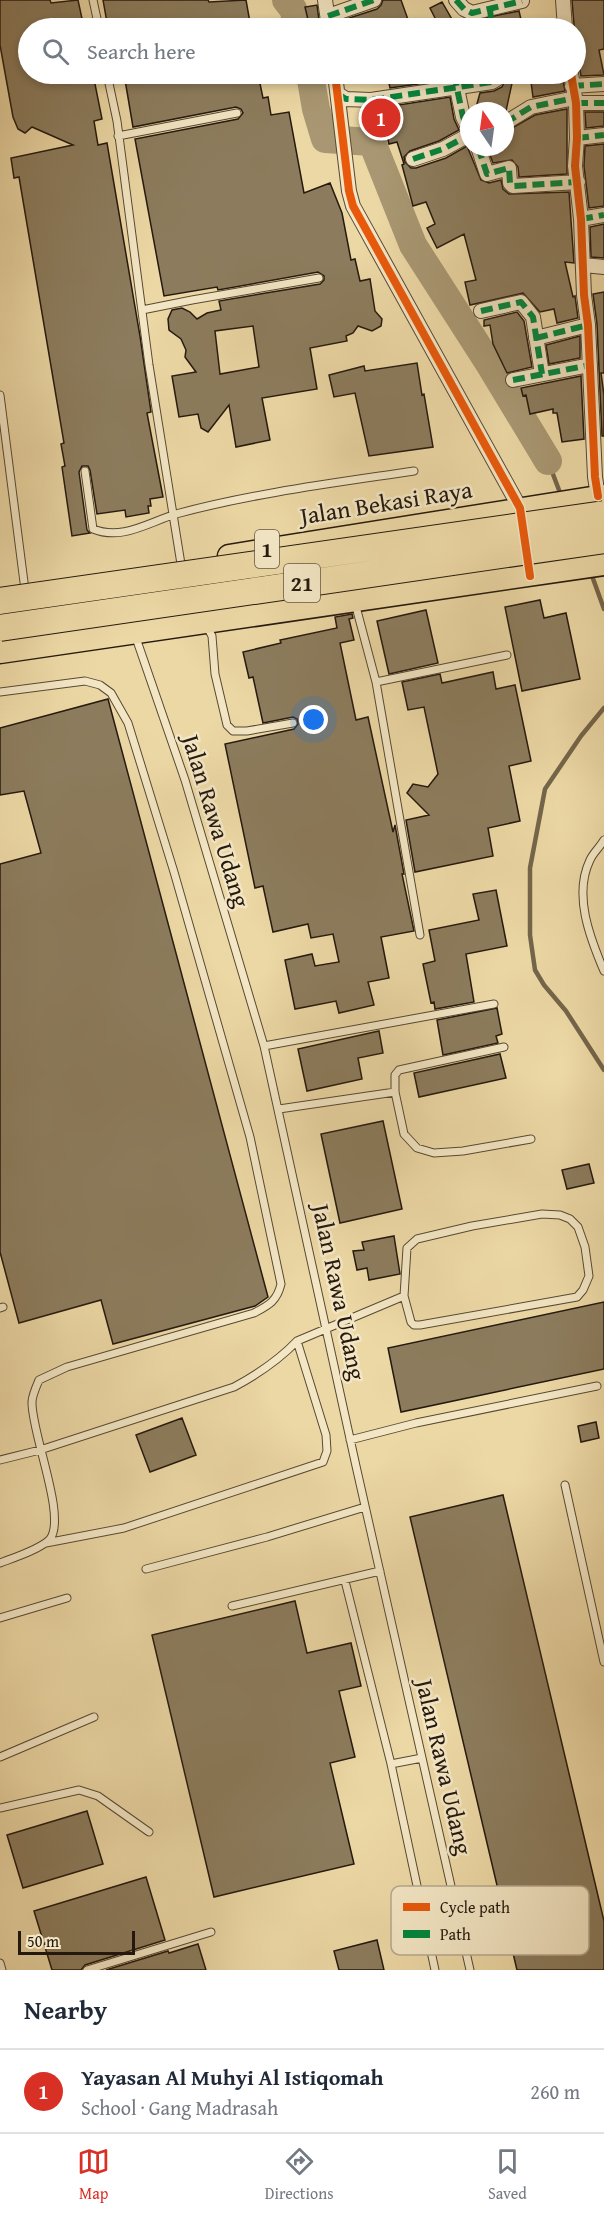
<!DOCTYPE html>
<html lang="en">
<head>
<meta charset="utf-8">
<style>
  :root { --surface:#fff; --page:#f6f6f7; --text:#1f2937; --muted:#747a83; --line:#e0e1e3; --accent:#d93025 }
  body { margin:0; font-family:"Gentium Book Plus",serif; background:var(--page); color:var(--text) }
  .compass { position:absolute; left:460px; top:102px; width:54px; height:54px; border-radius:50%; background:var(--surface); box-shadow:0 3px 9px #0003; rotate:347deg }
  .scale { position:absolute; left:18px; bottom:15px; width:117px; box-sizing:border-box; padding-left:6px; border:3px solid #25190f; border-top:0; font-size:16px; line-height:21px; white-space:nowrap; color:#25190f; -webkit-text-stroke:4px #f3e6c4; paint-order:stroke }
  .you { position:absolute; left:314px; top:720px; width:21px; height:21px; margin:-15px; border:4px solid #fff; border-radius:50%; background:#1a73e8; box-shadow:0 0 0 9px #1a73e833 }
  .badge { display:grid; place-items:center; width:39px; height:39px; border-radius:50%; background:var(--accent); color:#fff; font-size:20px; font-weight:700 }
  .pin { position:absolute; translate:-50% -50%; border:3px solid #fff; box-shadow:0 2px 6px #0006 }
  .list { margin:0; padding:0; list-style:none }
  h2 { display:flex; justify-content:space-between; align-items:center; height:78px; margin:0; padding:0 24px; font-size:26px }
  h2 small { font-size:20px; font-weight:400; color:var(--muted) }
  .list li { display:grid; grid-template-columns:39px 1fr auto; gap:18px; align-items:center; box-sizing:border-box; height:84px; padding:0 24px; border-top:2px solid var(--line) }
  .list b { display:block; font-size:22px; white-space:nowrap }
  .list p { margin:0; font-size:20px; white-space:nowrap; color:var(--muted) }
  .list em { font-size:20px; font-style:normal; color:var(--muted) }
  .icon { flex:none; width:33px; height:33px; fill:none; stroke:currentColor; stroke-width:2; stroke-linecap:round; stroke-linejoin:round }
  .map { position:relative; flex:none; width:604px; height:1970px; overflow:hidden }
  .search { position:absolute; background:var(--surface); box-shadow:0 3px 9px #0003; left:18px; right:18px; top:18px; height:66px; display:flex; align-items:center; gap:15px; box-sizing:border-box; padding:0 21px; border-radius:33px; color:var(--muted); font-size:22px }
  .sheet { height:162px; background:var(--surface) }
  nav { display:flex; justify-content:space-around; align-items:center; box-sizing:border-box; height:84px; border-top:2px solid var(--line); background:var(--surface); font-size:16px; color:var(--muted) }
  nav a { display:grid; justify-items:center; gap:3px }
  nav .on { color:var(--accent) }
  .map>svg:first-child { display:block }
</style>
</head>
<body>
<div class="map">
<svg width="604" height="1970" viewBox="0 0 604 1970">
  <rect width="100%" height="100%" fill="#ecd8a5"/>
  <filter id="stains"><feTurbulence type="fractalNoise" baseFrequency=".00333" numOctaves="4"/><feColorMatrix values="0 0 0 0 .2 0 0 0 0 .09 0 0 0 0 .02 0 0 0 .5 -.17"/></filter>
  <radialGradient id="worn" r=".72"><stop offset=".6" stop-color="#630" stop-opacity="0"/><stop offset="1" stop-color="#630" stop-opacity=".3"/></radialGradient>
  <g fill="none" stroke-linecap="round" stroke-linejoin="round">
    <path stroke="#74654a" stroke-width="4.5" d="M548,461L562,498
      M591,573L604,609
      M604,708L581,736L545,789L530,868V935L535,970L544,985L566,1011L604,1070"/>
    <path stroke="#a89772" stroke-width="28" d="M286,0L293,9L299,28
      M310,74L316,109L325,139L372,142L413,245L490,365L548,461"/>
  </g>
  <path fill="#8c7c5d" stroke="#25190f" stroke-width="1.5" fill-rule="evenodd" d="M0,0H50L51,3L78,0L84,28H28V74H93L102,119L94,121L98,145L107,143L140,336L151,412L147,413L163,497L150,499L151,506H148L149,513L126,517L125,510L97,514L90,470L88,466H82L79,472L87,530L90,533L72,536L62,467L65,466L61,444L64,443L19,177L14,178L11,158L73,145L32,127L25,133L18,129L13,117L0,45Z
    M103,0H208L209,2L246,0L251,28H108Z
    M383,0H401L411,28L435,18L430,8L442,2L457,28H338L337,22L377,9L381,5Z
    M572,0H604V49L599,50L604,75L581,76L576,49Z
    M317,5L320,28H310L305,7Z
    M519,11L523,28H471L469,21Z
    M124,74H258L263,98L268,97L271,115L289,112L304,193L330,183L342,213L351,260L355,259L360,281L370,279L375,311L382,319L381,326L372,331L358,326L353,333L346,336L347,341L310,348L317,389L262,398L270,440L236,447L229,405L208,432L201,428L198,414L179,417L172,376L196,372L185,357L186,350L181,339L169,330L168,319L172,310L182,308L190,312L197,319L207,313L221,310L219,301L320,284L324,280V276L318,272L218,290L217,287L164,296L135,139L238,119L243,113L241,109L236,107L133,127ZM253,326L259,367L220,374L215,331Z
    M401,74H445L446,80L390,88L388,78L402,75Z
    M508,74H514L506,111H475L480,93L494,91L502,87Z
    M530,74H562L565,91L533,97Z
    M450,97L454,119L459,130L439,141L410,151L404,157L405,162L411,168H416L446,158L467,146L481,180L489,183L501,180L503,189L509,194L569,192L574,263L565,262L573,297L575,296L578,318L557,323L554,309L540,312L523,293L470,305L465,282L476,280L464,234L437,248L427,228L435,224L426,202L413,206L402,165L404,164L397,142L389,144L386,131L380,132L377,118L394,115L392,106Z
    M567,109V174L519,177L518,167L512,160L493,163L487,147H505V132L535,115Z
    M585,112H604V126L586,128Z
    M604,144V206L589,208L584,166L585,146Z
    M604,224V258L591,257L590,227Z
    M604,292V373H601L604,395V436H602L597,324L593,294Z
    M517,312L524,321L532,367L507,373L493,344L490,325L484,326V320Z
    M580,336V358L549,364L546,345Z
    M417,363L422,395L424,394L433,447L369,456L355,393L334,397L329,375L364,366L365,371Z
    M581,376L584,439L562,442L557,413H553V409L530,414L526,395L523,396L521,388Z
    M540,600L544,618L566,613L580,679L522,691L505,607Z
    M426,610L438,663L389,674L377,621Z
    M352,614L353,618L349,619L354,640L340,643L356,720L368,717L393,832L395,825L404,874H402L414,931L381,937L389,978L368,982L374,1005L339,1013L336,1001L295,1009L285,960L312,954L315,966L339,962L333,934L311,938L308,924L273,932L263,886L255,888L225,744L294,729L298,724L297,719L293,717L263,723L253,677L249,678L243,652L281,643L280,640L337,628L335,617Z
    M493,672L496,689L515,685L531,761L509,766L520,821L488,828L493,856L415,872L406,820L429,815L407,793L413,784L428,787L438,774L424,707L408,710L402,682L440,674L442,683Z
    M108,699L268,1297L255,1306L113,1344L101,1300L19,1323L0,1252V864L41,853L24,791L0,795V728Z
    M496,890L507,946L466,954L474,1002L435,1009L434,1002L431,1003L423,964L435,961L429,930L479,920L473,894Z
    M497,1008L502,1034L496,1036L498,1043L443,1055L437,1020Z
    M379,1031L383,1053L358,1058L362,1079L307,1091L298,1049Z
    M500,1054L506,1078L419,1097L414,1073Z
    M383,1121L402,1209L340,1223L321,1134Z
    M589,1164L594,1183L567,1189L562,1170Z
    M394,1236L400,1274L369,1280L367,1268L357,1270L353,1251L364,1250L362,1242Z
    M604,1302V1369L401,1412L388,1348Z
    M182,1418L196,1455L150,1472L136,1435Z
    M596,1422L599,1438L581,1442L578,1426Z
    M503,1495L604,1921V1970H517L410,1517Z
    M295,1601L307,1653L351,1643L361,1686L339,1691L355,1757L330,1763L354,1864L214,1897L152,1635Z
    M87,1811L103,1864L23,1888L7,1835Z
    M146,1877L165,1940L85,1965L81,1970H52L34,1911Z
    M377,1940L384,1970H339L334,1951Z
    M198,1944L206,1970H106L168,1951L169,1953Z"/>
  <g fill="none" stroke-linecap="round" stroke-linejoin="round">
    <g stroke="#574934" stroke-width="9">
      <path id="service" d="M93,0L99,28
        M107,74L117,121L149,365L181,564
        M118,136L237,113
        M142,310L192,300L319,278
        M0,395L25,590
        M85,471L93,529C122,541 149,522 176,514C254,493 334,483 414,471
        M355,603L376,682L420,935
        M206,625L212,636L215,674L227,725L233,731H247L293,723
        M135,635L185,780L264,1046L356,1466L470,1970
        M376,682L507,655
        M0,692L85,681L100,685L111,693L128,723L174,872L250,1137L281,1284C277,1301 269,1305 254,1313L67,1367L39,1380C36,1387 32,1396 32,1402C31,1432 67,1517 50,1539C41,1549 13,1558 0,1563
        M604,840C600,847 593,853 590,860C573,895 590,938 604,971
        M264,1046L494,1004
        M395,1092V1075L399,1070L504,1047
        M279,1109L395,1092L404,1134L417,1148L434,1153L463,1151L531,1139
        M0,1308L3,1307
        M297,1341L404,1296L407,1248L417,1239L472,1226L542,1214L560,1215L570,1219L578,1227L585,1247L589,1276L583,1290L577,1297L420,1325H414L411,1322L404,1296
        M350,1440L416,1423L597,1386
        M0,1460L40,1450L234,1387C258,1374 278,1361 297,1341L326,1435L327,1451L323,1462L124,1528L46,1543
        M565,1485L604,1662
        M146,1569L267,1537L365,1507
        M345,1581L391,1764L435,1970
        M232,1606L380,1571
        M0,1618L67,1598
        M0,1757L94,1717
        M391,1764L422,1758
        M0,1808L79,1790L98,1796L149,1832
        M0,1963L2,1970
        M87,1970L211,1932"/>
    </g>
    <g stroke="#574934" stroke-width="16">
      <path id="minor" d="M325,0L329,28
        M456,0L464,9L472,13L522,1
        M563,0L565,28
        M328,16L374,0
        M335,74L349,191L353,206L520,508L521,516
        M454,74L463,117L469,129
        M571,74L576,103L577,138L575,166L581,219L584,295L588,325L595,477L598,496
        M572,86L604,84
        M338,94L346,99L371,100L492,82L497,79L499,75
        M576,103H604
        M505,123L531,107L575,98
        M577,138L604,135
        M478,147L487,174L509,168L510,183L513,186L578,182
        M413,159L443,149L469,135
        M581,219L604,215
        M584,265L604,267
        M481,311L521,302L533,317L542,374
        M536,338L588,325
        M513,380L590,365"/>
    </g>
    <g stroke="#25190f" stroke-width="25">
      <path id="trunk" d="M229,556L604,496
        M0,652L604,564"/>
    </g>
    <use href="#service" stroke="#f3e6c4" stroke-width="7"/>
    <use href="#minor" stroke="#f3e6c4" stroke-width="14"/>
    <use href="#trunk" stroke="#ecd8a5" stroke-width="22"/>
    <g stroke="#25190f" stroke-width="28" stroke-linecap="butt">
      <path id="motorway-bridge" d="M0,601L604,514
        M0,628L604,540"/>
    </g>
    <use href="#motorway-bridge" stroke="#ecd8a5" stroke-width="26"/>
    <path stroke="#00873e" stroke-width="6" stroke-dasharray="12 6" stroke-linecap="butt" d="M456,0L464,9L472,13L522,1
      M490,9L492,28
      M328,16L374,0
      M454,74L463,117L469,129
      M572,86L604,84
      M338,94L346,99L371,100L492,82L497,79L498,74
      M576,103H604
      M505,123L531,107L575,98
      M577,138L604,135
      M478,147L487,174L509,168L510,183L513,186L578,182
      M413,159L443,149L469,135
      M581,219L604,215
      M481,311L521,302L533,317L542,374
      M536,338L588,325
      M513,380L590,365"/>
    <g stroke="#f3e6c4" stroke-width="11">
      <path id="cycleway" d="M335,74L349,191L353,206L520,508L530,576
        M571,74L576,103L577,138L575,166L581,219L584,295L588,325L595,477L598,496"/>
    </g>
    <use href="#cycleway" stroke="#e8590c" stroke-width="8"/>
  </g>
  <g text-anchor="middle" stroke-width="5" stroke-linejoin="round" paint-order="stroke">
    <g fill="#f3e6c4" stroke="#635645" stroke-width="1.5">
      <rect x="255" y="530" width="24" height="38" rx="4.5"/>
      <rect x="284" y="564" width="36" height="38" rx="4.5"/>
    </g>
    <g font-size="22" font-weight="bold" fill="#25190f">
      <text x="267" y="557">1</text>
      <text x="302" y="591">21</text>
    </g>
    <g font-size="24" fill="#25190f" stroke="#f3e6c4">
      <text transform="translate(386 503) rotate(-9)" y="8">Jalan Bekasi Raya</text>
      <text transform="translate(216 821) rotate(73)" y="8">Jalan Rawa Udang</text>
      <text transform="translate(339 1292) rotate(78)" y="8">Jalan Rawa Udang</text>
      <text transform="translate(444 1767) rotate(77)" y="8">Jalan Rawa Udang</text>
    </g>
  </g>
  <rect x="391" y="1886" width="198" height="69" rx="9" fill="#f3e6c4" stroke="#b5a88e" stroke-width="1.5"/>
  <rect x="403" y="1903" width="27" height="8" fill="#e8590c"/>
  <rect x="403" y="1930" width="27" height="8" fill="#00873e"/>
  <g font-size="16" fill="#25190f">
    <text x="440" y="1913">Cycle path</text>
    <text x="440" y="1940">Path</text>
  </g>
  <rect width="100%" height="100%" filter="url(#stains)"/>
  <rect width="100%" height="100%" fill="url(#worn)"/>
</svg>
<svg class="compass" viewBox="-18 -18 36 36"><path d="M0-13l5 13h-10z" fill="#e53935"/><path d="M0 13l5-13h-10z" fill="#747a83"/></svg>
<div class="scale">50 m</div>
<div class="you"></div>
<div class="pin badge" style="left:381px;top:118px">1</div>
<div class="search"><svg class="icon" aria-label="search" viewBox="0 0 24 24"><circle cx="10" cy="10" r="6"/><path d="M15 15l6 6"/></svg>Search here</div>
</div>
<section class="sheet">
<h2>Nearby<small></small></h2>
<ul class="list">
<li><span class="badge">1</span><div><b>Yayasan Al Muhyi Al Istiqomah</b><p>School · Gang Madrasah</p></div><em>260 m</em></li>
</ul>
</section>
<nav>
<a class="on"><svg class="icon" aria-label="map" viewBox="0 0 24 24"><path d="M3 6l6-2 6 2 6-2v14l-6 2-6-2-6 2zM9 4v14M15 6v14"/></svg>Map</a>
<a><svg class="icon" aria-label="directions" viewBox="0 0 24 24"><path d="M12 3l9 9-9 9-9-9zM9 14v-3h6M13 9l2 2-2 2"/></svg>Directions</a>
<a><svg class="icon" aria-label="saved" viewBox="0 0 24 24"><path d="M7 4h10v16l-5-4-5 4z"/></svg>Saved</a>
</nav>
</body>
</html>
